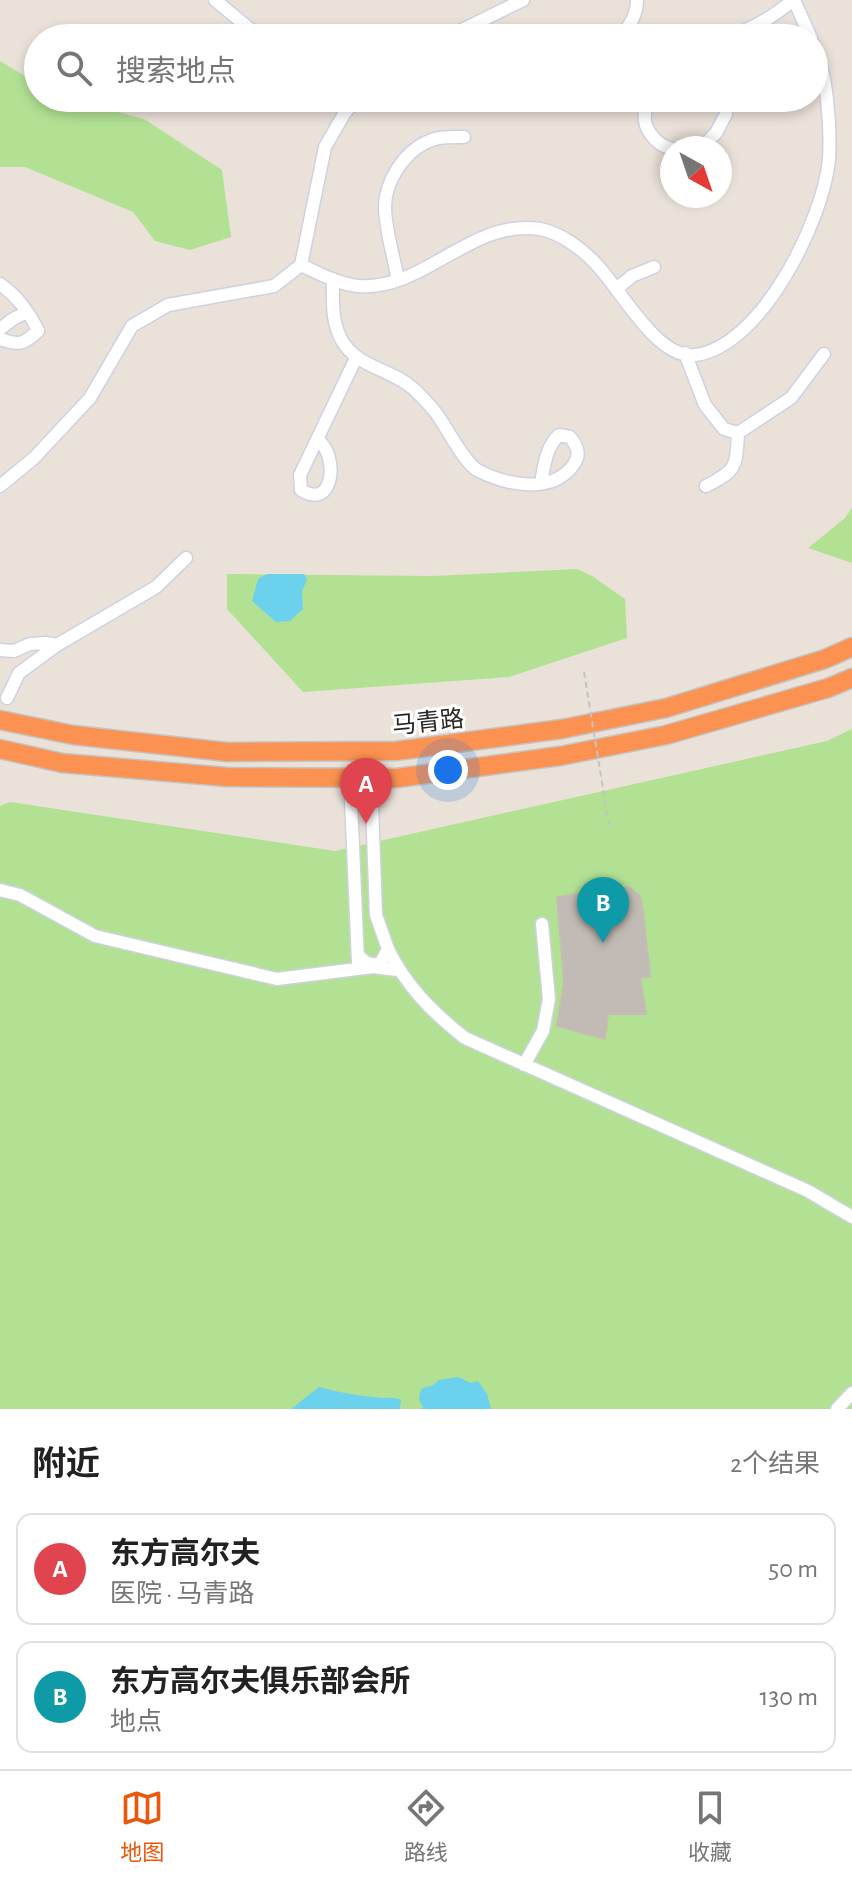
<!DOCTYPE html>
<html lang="zh">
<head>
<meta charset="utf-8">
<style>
  :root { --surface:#fff; --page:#f2f2f2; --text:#222; --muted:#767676; --line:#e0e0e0; --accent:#ea580c }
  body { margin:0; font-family:"Alegreya Sans","Noto Sans SC",sans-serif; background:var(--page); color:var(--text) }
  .compass { position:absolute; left:660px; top:136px; width:72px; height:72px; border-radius:50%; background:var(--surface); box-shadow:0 4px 12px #0003; rotate:140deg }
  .you { position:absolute; left:448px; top:770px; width:28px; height:28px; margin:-20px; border:6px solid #fff; border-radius:50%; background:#1a73e8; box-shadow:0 0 0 12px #1a73e833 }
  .badge { display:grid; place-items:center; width:52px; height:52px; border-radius:50%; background:var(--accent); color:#fff; font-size:26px; font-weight:700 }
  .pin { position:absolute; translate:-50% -66px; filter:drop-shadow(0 2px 4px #0008) }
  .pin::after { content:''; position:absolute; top:42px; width:28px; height:24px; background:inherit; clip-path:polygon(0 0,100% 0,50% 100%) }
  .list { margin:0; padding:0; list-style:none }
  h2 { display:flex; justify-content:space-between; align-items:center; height:104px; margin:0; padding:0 32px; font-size:34px }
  h2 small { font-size:26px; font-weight:400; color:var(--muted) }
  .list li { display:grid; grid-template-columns:52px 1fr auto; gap:24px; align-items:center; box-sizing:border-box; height:112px; margin:0 16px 16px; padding:0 16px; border:2px solid var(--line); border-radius:16px }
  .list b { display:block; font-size:30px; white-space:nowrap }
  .list p { margin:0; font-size:26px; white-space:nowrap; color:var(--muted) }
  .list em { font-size:26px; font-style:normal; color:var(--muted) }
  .icon { flex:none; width:44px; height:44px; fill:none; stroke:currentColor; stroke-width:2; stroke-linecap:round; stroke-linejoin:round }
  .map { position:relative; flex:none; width:852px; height:1409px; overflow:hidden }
  .search { position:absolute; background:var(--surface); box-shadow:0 4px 12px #0003; left:24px; right:24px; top:24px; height:88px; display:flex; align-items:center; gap:20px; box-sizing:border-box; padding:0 28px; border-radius:44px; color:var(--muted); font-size:30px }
  .sheet { height:360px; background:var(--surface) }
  nav { display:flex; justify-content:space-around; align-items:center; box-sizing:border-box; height:112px; border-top:2px solid var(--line); background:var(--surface); font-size:22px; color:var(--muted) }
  nav a { display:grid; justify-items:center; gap:4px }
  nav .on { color:var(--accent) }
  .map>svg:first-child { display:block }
</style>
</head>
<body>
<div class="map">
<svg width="852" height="1409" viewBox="0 0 852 1409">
  <rect width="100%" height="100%" fill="#eae1d8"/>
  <path fill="#b2e194" d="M0,61L38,84V98H68L144,119L222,170L231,237L190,250L155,241L133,212L25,167H0Z
    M852,508V563L808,548L845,518Z
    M577,569L592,576L625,599L627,638L509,677L303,692L227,609V574L433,576Z
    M852,729V1409H0V806L10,802L335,851L827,741Z"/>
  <path fill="#6bd1ec" d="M267,574H304L307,580L302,591L303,609L290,621L276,622L252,601L258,579Z
    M458,1377L471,1383L478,1381L487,1394L491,1409H420L423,1408L419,1399L421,1389L433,1385L439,1380Z
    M319,1387C340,1393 361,1396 383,1398C390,1398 394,1397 401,1400L400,1409H291Z"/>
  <path fill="#c2bbb5" stroke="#c5bdb2" stroke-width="2" d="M629,887L640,896L643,911L650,976L640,978L646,1014H608L605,1039L557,1026L564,982L557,897Z"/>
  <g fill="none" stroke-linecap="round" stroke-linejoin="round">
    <g stroke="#ced2e0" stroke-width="15">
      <path id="minor" d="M215,0L251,30L276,38
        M794,0L811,38
        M446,38L523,0
        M617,38C629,29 637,15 637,0
        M723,38C749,31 772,18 793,0
        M653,98C651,102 647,105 646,109C640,127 656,145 672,149
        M701,148L716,133L726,114
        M301,265C318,273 338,284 358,286C425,291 471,218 540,229C561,233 582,249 596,264C620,288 657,360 695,355C762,347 824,218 829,159C831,127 827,74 814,45
        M333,279C333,299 331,320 341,339C356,368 393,369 415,390C422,397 430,405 436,413C446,426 465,465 479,471C507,485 553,495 574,464C581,454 577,446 570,437L559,435C546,447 544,466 541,483
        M398,280C394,258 385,228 385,207C385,182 404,152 427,142C438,136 452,137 464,137
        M0,284C16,295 30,313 38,331C24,344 19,346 0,339
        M616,289L632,276L654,267
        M0,329L13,319L27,312
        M685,353L705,405L724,429L738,433L791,398L824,354
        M318,440C339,456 334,511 301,490L300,475L356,358
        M0,486L34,458L90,398L132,326L168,305L274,286L301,265L325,147L344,114L357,98
        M706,486C737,470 736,467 738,433
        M0,650L14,651L30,644L46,643L57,645
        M7,698L19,673L57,645L156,587L186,558
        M350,777L358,962
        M0,890L20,895L95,936L277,979L373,967L398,970
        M388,949C406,986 433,1013 465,1038L808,1191L852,1217
        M358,955C365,963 369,965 380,964L388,949L376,915L371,778
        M524,1065L543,1031L549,999L542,924
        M837,1409L852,1393"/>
    </g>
    <g stroke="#c3c3c3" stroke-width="21">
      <path id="highway" d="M0,720L73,735L227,752L396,751L562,729L666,708L825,659L852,647
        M0,749L62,763L227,777L397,778L560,756L666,735L828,688L852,678"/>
    </g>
    <use href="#minor" stroke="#fff" stroke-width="12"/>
    <use href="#highway" stroke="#fc9251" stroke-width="18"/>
    <path stroke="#c3c3c3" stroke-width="2" stroke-dasharray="6 4" stroke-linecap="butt" d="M584,672L609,825"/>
  </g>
  <g text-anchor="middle" stroke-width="6" stroke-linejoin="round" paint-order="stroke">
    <g font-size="24" fill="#272727" stroke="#fff">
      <text transform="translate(428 722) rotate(-6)" y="8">马青路</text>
    </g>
  </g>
</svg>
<svg class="compass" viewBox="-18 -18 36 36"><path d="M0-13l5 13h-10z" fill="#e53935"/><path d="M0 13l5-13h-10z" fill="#767676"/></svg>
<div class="you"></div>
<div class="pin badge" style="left:366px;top:824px;background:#e0444e">A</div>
<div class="pin badge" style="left:603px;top:943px;background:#0f9aa8">B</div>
<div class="search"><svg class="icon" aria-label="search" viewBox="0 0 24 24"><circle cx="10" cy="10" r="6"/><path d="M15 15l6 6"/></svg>搜索地点</div>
</div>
<section class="sheet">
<h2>附近<small>2个结果</small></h2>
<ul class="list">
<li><span class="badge" style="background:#e0444e">A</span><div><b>东方高尔夫</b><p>医院 · 马青路</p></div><em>50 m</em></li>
<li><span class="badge" style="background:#0f9aa8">B</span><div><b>东方高尔夫俱乐部会所</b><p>地点</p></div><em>130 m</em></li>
</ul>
</section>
<nav>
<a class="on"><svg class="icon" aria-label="map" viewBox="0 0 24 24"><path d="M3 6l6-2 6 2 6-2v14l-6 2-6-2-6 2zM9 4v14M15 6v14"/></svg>地图</a>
<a><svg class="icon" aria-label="directions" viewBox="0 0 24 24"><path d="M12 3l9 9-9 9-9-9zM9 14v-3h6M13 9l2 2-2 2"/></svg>路线</a>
<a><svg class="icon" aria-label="saved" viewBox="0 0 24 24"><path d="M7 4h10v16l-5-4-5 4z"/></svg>收藏</a>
</nav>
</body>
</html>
